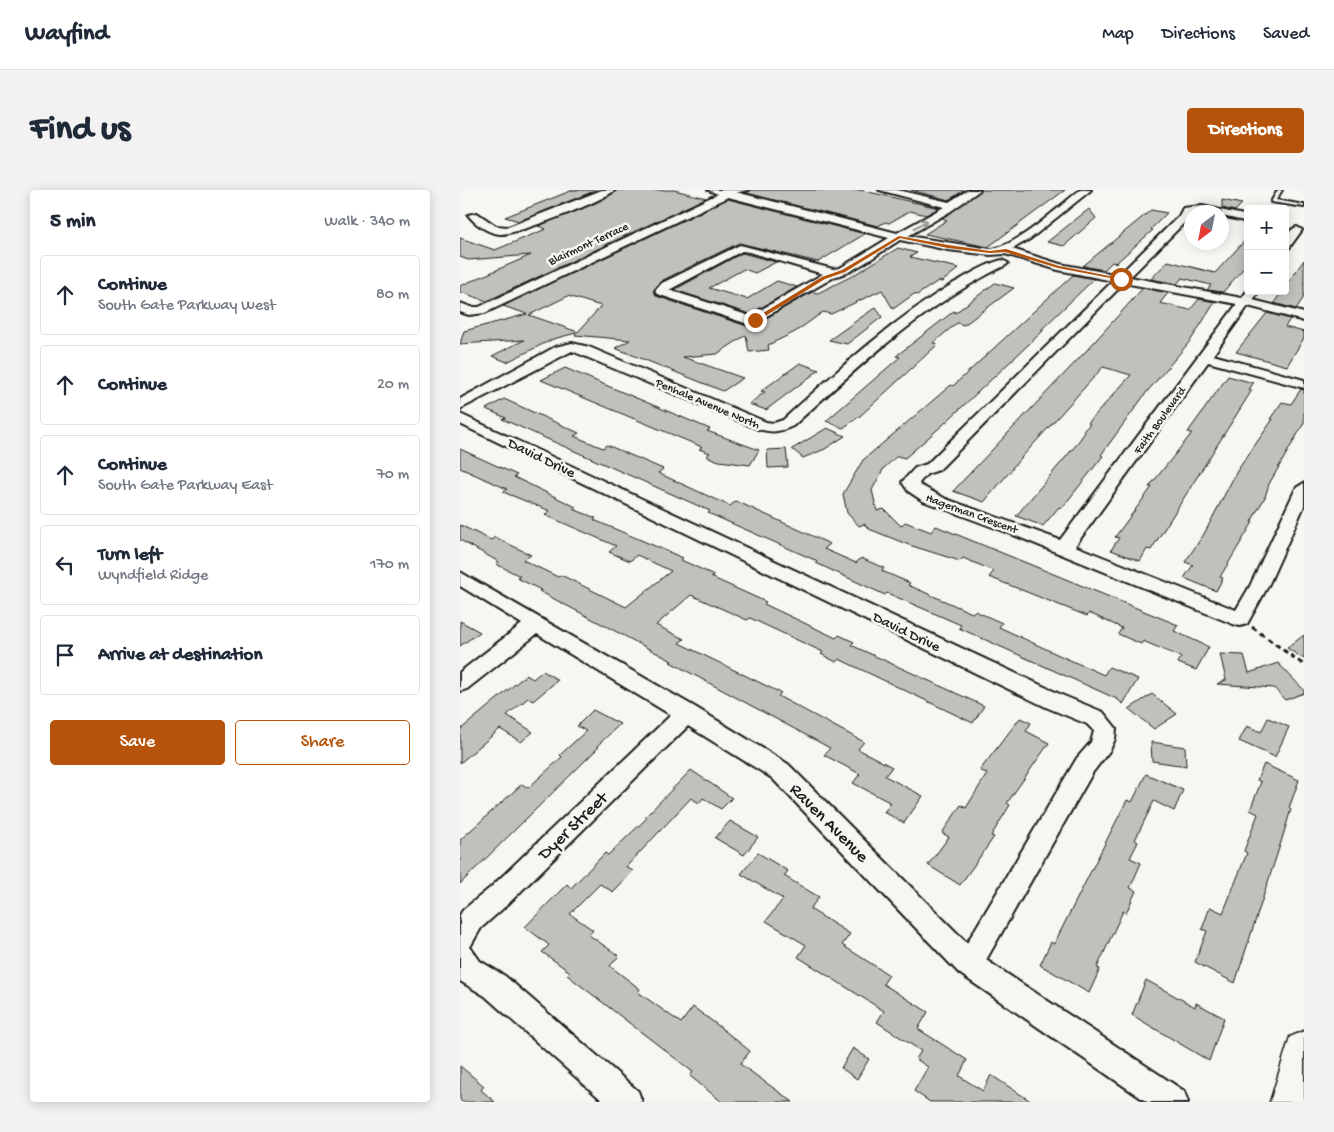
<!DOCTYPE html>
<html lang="en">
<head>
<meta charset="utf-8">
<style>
  :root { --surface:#fff; --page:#f2f2f3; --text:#1f2937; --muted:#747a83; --line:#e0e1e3; --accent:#b45309 }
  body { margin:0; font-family:"Gochi Hand",sans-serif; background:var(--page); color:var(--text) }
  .controls { position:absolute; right:15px; top:15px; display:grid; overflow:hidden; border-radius:5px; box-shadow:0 2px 12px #0003 }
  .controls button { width:45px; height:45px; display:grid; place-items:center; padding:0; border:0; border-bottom:1px solid var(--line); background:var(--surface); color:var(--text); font:25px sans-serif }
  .compass { position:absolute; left:724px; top:15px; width:45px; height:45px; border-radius:50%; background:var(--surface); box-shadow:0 2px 12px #0003; rotate:212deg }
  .stop { position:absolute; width:15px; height:15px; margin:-11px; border:4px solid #b45309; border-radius:50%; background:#fff }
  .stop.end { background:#b45309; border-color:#fff; box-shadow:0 1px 5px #0008 }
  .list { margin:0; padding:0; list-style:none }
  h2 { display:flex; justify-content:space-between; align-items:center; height:65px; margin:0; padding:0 20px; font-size:21px }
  h2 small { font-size:16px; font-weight:400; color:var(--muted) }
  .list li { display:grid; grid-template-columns:32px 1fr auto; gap:15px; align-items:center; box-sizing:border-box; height:80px; margin:0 10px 10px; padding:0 10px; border:1px solid var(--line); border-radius:5px }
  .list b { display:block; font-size:19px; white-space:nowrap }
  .list p { margin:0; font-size:16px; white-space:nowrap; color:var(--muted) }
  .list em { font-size:16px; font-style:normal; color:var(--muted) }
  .actions { display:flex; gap:10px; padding:15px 20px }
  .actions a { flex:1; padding:11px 0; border:1px solid var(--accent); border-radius:5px; text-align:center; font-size:18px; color:var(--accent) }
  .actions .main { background:var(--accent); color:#fff }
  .icon { flex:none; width:28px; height:28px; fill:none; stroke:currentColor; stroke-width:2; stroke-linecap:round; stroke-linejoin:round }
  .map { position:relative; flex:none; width:844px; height:912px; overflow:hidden; border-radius:5px }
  header { display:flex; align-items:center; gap:30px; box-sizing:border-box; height:70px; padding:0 25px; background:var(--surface); border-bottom:1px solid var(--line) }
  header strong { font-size:24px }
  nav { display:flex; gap:28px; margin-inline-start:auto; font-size:18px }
  .intro { display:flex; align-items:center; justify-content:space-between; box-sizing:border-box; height:120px; padding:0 30px }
  h1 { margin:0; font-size:35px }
  .button { padding:12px 22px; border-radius:5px; background:var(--accent); color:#fff; font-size:18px; font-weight:700 }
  main { display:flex; gap:30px; padding:0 30px }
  aside { flex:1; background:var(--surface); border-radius:5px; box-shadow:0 2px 12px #0003 }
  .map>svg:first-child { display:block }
</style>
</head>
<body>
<header>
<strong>Wayfind</strong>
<nav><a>Map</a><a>Directions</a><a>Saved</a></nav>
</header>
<div class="intro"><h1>Find us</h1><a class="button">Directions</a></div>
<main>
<aside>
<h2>5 min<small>Walk · 340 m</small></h2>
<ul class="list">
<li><svg class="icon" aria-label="ahead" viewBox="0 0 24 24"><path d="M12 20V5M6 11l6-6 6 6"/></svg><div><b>Continue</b><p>South Gate Parkway West</p></div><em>80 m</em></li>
<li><svg class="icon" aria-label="ahead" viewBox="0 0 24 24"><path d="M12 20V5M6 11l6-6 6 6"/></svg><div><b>Continue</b></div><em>20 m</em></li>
<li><svg class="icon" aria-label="ahead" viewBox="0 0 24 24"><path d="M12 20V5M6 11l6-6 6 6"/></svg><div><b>Continue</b><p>South Gate Parkway East</p></div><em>70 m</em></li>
<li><svg class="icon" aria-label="left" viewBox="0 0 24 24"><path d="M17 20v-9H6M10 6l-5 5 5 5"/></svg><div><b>Turn left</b><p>Wyndfield Ridge</p></div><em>170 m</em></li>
<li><svg class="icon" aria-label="arrive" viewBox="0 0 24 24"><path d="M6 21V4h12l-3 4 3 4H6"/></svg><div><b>Arrive at destination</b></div></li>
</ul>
<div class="actions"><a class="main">Save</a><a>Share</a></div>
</aside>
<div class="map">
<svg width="844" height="912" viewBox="0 0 844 912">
  <rect width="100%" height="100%" fill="#f6f6f2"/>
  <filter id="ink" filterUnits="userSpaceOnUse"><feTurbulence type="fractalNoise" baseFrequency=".02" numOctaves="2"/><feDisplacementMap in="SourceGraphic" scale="10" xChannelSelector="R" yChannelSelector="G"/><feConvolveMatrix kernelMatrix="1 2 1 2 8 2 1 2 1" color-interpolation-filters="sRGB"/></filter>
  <g filter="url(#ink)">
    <path fill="#c0c0bd" stroke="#1c1c1c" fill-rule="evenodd" d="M113,0H137L59,31L45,27Z
      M157,0H214L246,8L27,111L0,102V96L71,65L8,70L0,67V48L35,60L86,39L78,36L135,13Z
      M291,0H400L479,18L466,25L450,21L429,33L425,32L418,36L286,3Z
      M451,0H504L489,10Z
      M522,0H605L528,57L465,44L487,30L482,28Z
      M268,9L405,44L358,72L279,53L201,91L193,101L196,106L290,137L352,102L358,103L392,86L438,58L457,63L450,67L499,78L482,92L478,91L457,105L454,104L433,119L422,100L371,124L363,122L335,142L308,155L309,160L289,162L286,145L257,164L223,167L283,188L263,201L155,158L170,150L115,145L116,143L93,149L47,172L32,166L64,150L0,154L4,141L67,124L43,116ZM108,106L141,116L118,142L69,125Z
      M762,10L782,14L775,21L762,18Z
      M629,19L636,28L604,56L587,52Z
      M691,20L707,23L691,39L693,40L656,73L652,72L644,80L623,76Z
      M788,47V73L763,102L747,100L751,95L722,88L717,94L691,89L708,71L755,83Z
      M282,63L316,72L295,83L284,79L249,98L287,109L317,91L337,97L290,124L214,100Z
      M844,70V107L836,119L814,113L822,101H825V97Z
      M613,85L634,89L581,140H584L485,233L445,268L437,266L424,278L412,300L417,321L424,319L441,336L445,332L471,342L476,336L718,435L714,441L749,457L736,480L718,473L721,467L683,451L681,454L658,444L662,438L629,423L627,426L529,387L534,381L503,368L500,371L449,355L409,339L404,334L399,336L387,323L383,304L403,270L491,195L493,196Z
      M535,93L554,98L504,135L497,133L473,153L478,154L400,226L383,238L366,231L440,167L436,166L494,121L495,123Z
      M683,98L708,103L700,113L730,120L739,109L755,112L731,150L686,203L641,265L643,266L602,318L599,317L583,336L556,326L616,255L625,242L623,241L630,234L628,233L671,185L643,177L552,278H553L524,312L493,301L627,160Z
      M416,117L422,127L387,154L369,150Z
      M807,123L830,129L825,137L844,142V148L827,176L776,162Z
      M340,173L359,180L306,220L289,214L305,202L301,201Z
      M105,178L250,239L247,241L299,260L290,275L259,271L246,266L250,263L239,259L242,257L81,190Z
      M768,186L793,193L789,200H792L691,360L687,359L680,371L651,360L659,348L655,347L692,297H689L732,243L728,242Z
      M841,199L844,200V233L809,294L805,307L791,332H793L760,387L763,388L756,401L724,388L733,375L725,372L744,344L777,281L813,229H810L822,212L831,214Z
      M44,209L119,243L114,246L143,258L147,255L203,279L198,283L270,316L276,311L370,354L364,359L396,373L401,368L424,378L422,381L450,393L448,395L512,423L515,421L542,433L539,437L603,467L644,485L649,477L678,489L663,514L657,509L499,438L501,435L427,403L425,405L356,373L357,371L248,323L250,321L223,309L42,229L46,228L26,219Z
      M367,238L385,246L365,259L343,268L332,259Z
      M0,259L57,285L54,287L116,317L113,319L136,328L134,330L223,368L221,370L254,385L251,387L306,412L304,414L376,448L379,445L394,452L391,455L524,516L513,533L379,469L376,472L361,464L363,462L290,428L287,430L231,405L196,435L224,449L219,453L321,503L318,506L404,552L398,559L432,577L425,586L463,606L444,633L424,622L431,613L393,593L400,584L364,565L370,558L210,472L212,471L79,401L81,400L57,388L60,386L36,374L39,372L0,350V335L31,350L35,347L71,365L63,370L98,387L101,385L166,417L211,381L177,365L170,371L149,362L156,356L85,325L90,321L43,302L47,299L0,278Z
      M326,259L328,277L308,278L307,260Z
      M0,431L20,442L0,456Z
      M844,445V469L827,458Z
      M760,464L784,465L789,483L818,473L844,500V503L825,510L814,498L757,494L766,490Z
      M83,481L98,490L73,511L68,508L47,525L73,542L61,552L40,539L0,573V540L66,485L73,489Z
      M692,504L717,524L694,539L669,519Z
      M133,520L160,534L137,556L139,557L0,694V650L62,594L68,598L102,567L100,565L126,541L117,536Z
      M560,528L571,533L566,541L589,553L547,613L550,615L531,646L534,647L500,695L468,675L489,647L482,643L501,615L506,618L527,584L520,580Z
      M808,528L829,537L815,567L779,551L787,536L801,542Z
      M691,552L725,557L726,576L692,571Z
      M804,574L839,590L829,618L831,619L822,649L775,793L735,772L747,741L742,739L750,717L763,723L787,663L784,661L798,624L790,620L801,592L797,590Z
      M231,580L272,608L261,619L243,608L239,613L231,608L166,677L173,681L153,702L140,694L110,724L133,740L129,745L159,766L150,776L180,799L178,802L221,833L233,817L256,834L290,861L280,874L333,912H262L230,886L233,882L107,785L110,782L82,762L89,755L65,737L107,694L111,698L145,663L148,665L187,628L185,627Z
      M686,584L723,600L714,621L694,611L675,650L678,652L670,668L681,673L670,698L676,701L666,723L663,721L637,778L640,779L629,803L580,775L591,752L594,754L667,610L672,612Z
      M270,631L298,647L284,665L255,648Z
      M298,663L328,681L324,686L359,707L350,719L390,744L382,755L429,785L423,794L468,822L458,839L507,870L499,886L523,901L531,885L572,912H470L454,901L468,877L456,869L461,861L417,832L424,821L338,767L346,755L306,731L323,709L281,684Z
      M686,790L735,817L736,813L764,828L749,871L672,825Z
      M393,858L409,869L397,889L381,878Z
      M0,876L24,896L21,900L35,912H0Z"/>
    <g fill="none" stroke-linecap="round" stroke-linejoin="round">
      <g stroke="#1c1c1c" stroke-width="4">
        <path id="lane" d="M268,0H289L268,4L266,3Z
          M818,0H822L816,10L844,15V17L811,12Z"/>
      </g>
      <g stroke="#1c1c1c" stroke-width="4">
        <path id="street" d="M142,0H155C143,11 57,45 40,44C28,43 15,34 8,25L17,23L36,36L48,37Z
          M248,0H268L437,43L484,17L419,0H437L489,12L508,0H520L491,21L448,46L530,59C557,57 598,17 620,0H631L570,49L552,59L600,74L659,85L719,26L723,18L742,16L788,26V32L762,26V22L731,23L728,29L670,87L782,108L787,101H794L797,104L793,110L844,123V131L788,116L753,165L844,190V198L748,172L615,356L776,420L790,396L836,298L844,293V316L808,396L787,434L780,436L773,434L546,342L463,311L448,301L442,292L455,278L467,274L653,91L598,80L545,64L530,65L488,60L440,50C423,60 394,83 376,86L291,135L197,104L195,101L202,93L280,55L373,79L380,78L429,48L268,7L25,123L9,125L0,122V113L11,117H19L258,4ZM282,61L289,62L363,84L290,126L209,100ZM664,93L777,114L600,350L486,309L460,295L459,293L467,284L479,280Z
          M837,37L842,40L829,58L825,59C825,50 827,40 837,37Z
          M542,70L548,73L546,75C464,115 400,175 333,236C320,242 312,243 298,239L112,161L0,219V209L95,157L112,153L129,157L306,232L314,233L323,230C377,181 431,131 494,93C509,85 525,74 542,70Z
          M0,224L604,506L643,522L656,538L655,549L650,560L633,582L526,770L724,901L728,912H687L499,783L312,588L228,536L48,714L21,738L10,757L20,771L45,786L178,901L182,912H144L25,806L0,791V725L3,720L30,698L211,525L77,444L7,499L0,501V482L62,434L0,396V382L235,517L328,574L507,753L617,568L631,552L634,541L627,534L588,518L0,234Z"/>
      </g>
      <g stroke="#1c1c1c" stroke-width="3">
        <path id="secondary" d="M844,841V912H810L830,847Z"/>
      </g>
      <path stroke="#1c1c1c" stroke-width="3" stroke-dasharray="5.5 4" stroke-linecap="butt" d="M792,437L844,475"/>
      <use href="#lane" fill="#f6f6f2" fill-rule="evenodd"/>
      <use href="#street" fill="#f6f6f2" fill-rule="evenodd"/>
      <use href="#secondary" fill="#f6f6f2" fill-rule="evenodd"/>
    </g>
    <defs><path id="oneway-shaft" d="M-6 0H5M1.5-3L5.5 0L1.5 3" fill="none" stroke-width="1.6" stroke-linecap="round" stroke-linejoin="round" transform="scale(1.25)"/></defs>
    <use stroke="#949492" href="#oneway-shaft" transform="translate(461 34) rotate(-31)"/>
  </g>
  <path fill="#b45309" d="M439,46L488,55L530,61L546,59L599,76L664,89L661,90L598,78L545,62L530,63L488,58L440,48L385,82L365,89L297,131L292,130L362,87L382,80Z"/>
  <g text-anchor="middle" stroke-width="5" stroke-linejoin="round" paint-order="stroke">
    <g font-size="12" fill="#1c1c1c" stroke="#f6f6f2">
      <text transform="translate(128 53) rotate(-25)" y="4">Blairmont Terrace</text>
      <text transform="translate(248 213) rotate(23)" y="4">Penhale Avenue North</text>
      <text transform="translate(699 230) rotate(-54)" y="4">Faith Boulevard</text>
      <text transform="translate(512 323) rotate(20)" y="4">Hagerman Crescent</text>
    </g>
    <g font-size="15" fill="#1c1c1c" stroke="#f6f6f2">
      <text transform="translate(82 267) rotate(26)" y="5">David Drive</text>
      <text transform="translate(447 441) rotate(26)" y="5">David Drive</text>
    </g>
    <g font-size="18" fill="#1c1c1c" stroke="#f6f6f2">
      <text transform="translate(370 632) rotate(45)" y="6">Raven Avenue</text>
      <text transform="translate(112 635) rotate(-44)" y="6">Dyer Street</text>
    </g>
  </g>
</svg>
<div class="controls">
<button>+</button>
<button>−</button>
</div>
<svg class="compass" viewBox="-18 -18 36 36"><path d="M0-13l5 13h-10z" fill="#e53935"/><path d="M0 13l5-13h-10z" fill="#747a83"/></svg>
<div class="stop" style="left:661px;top:89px"></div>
<div class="stop end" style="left:295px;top:130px"></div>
</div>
</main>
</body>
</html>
